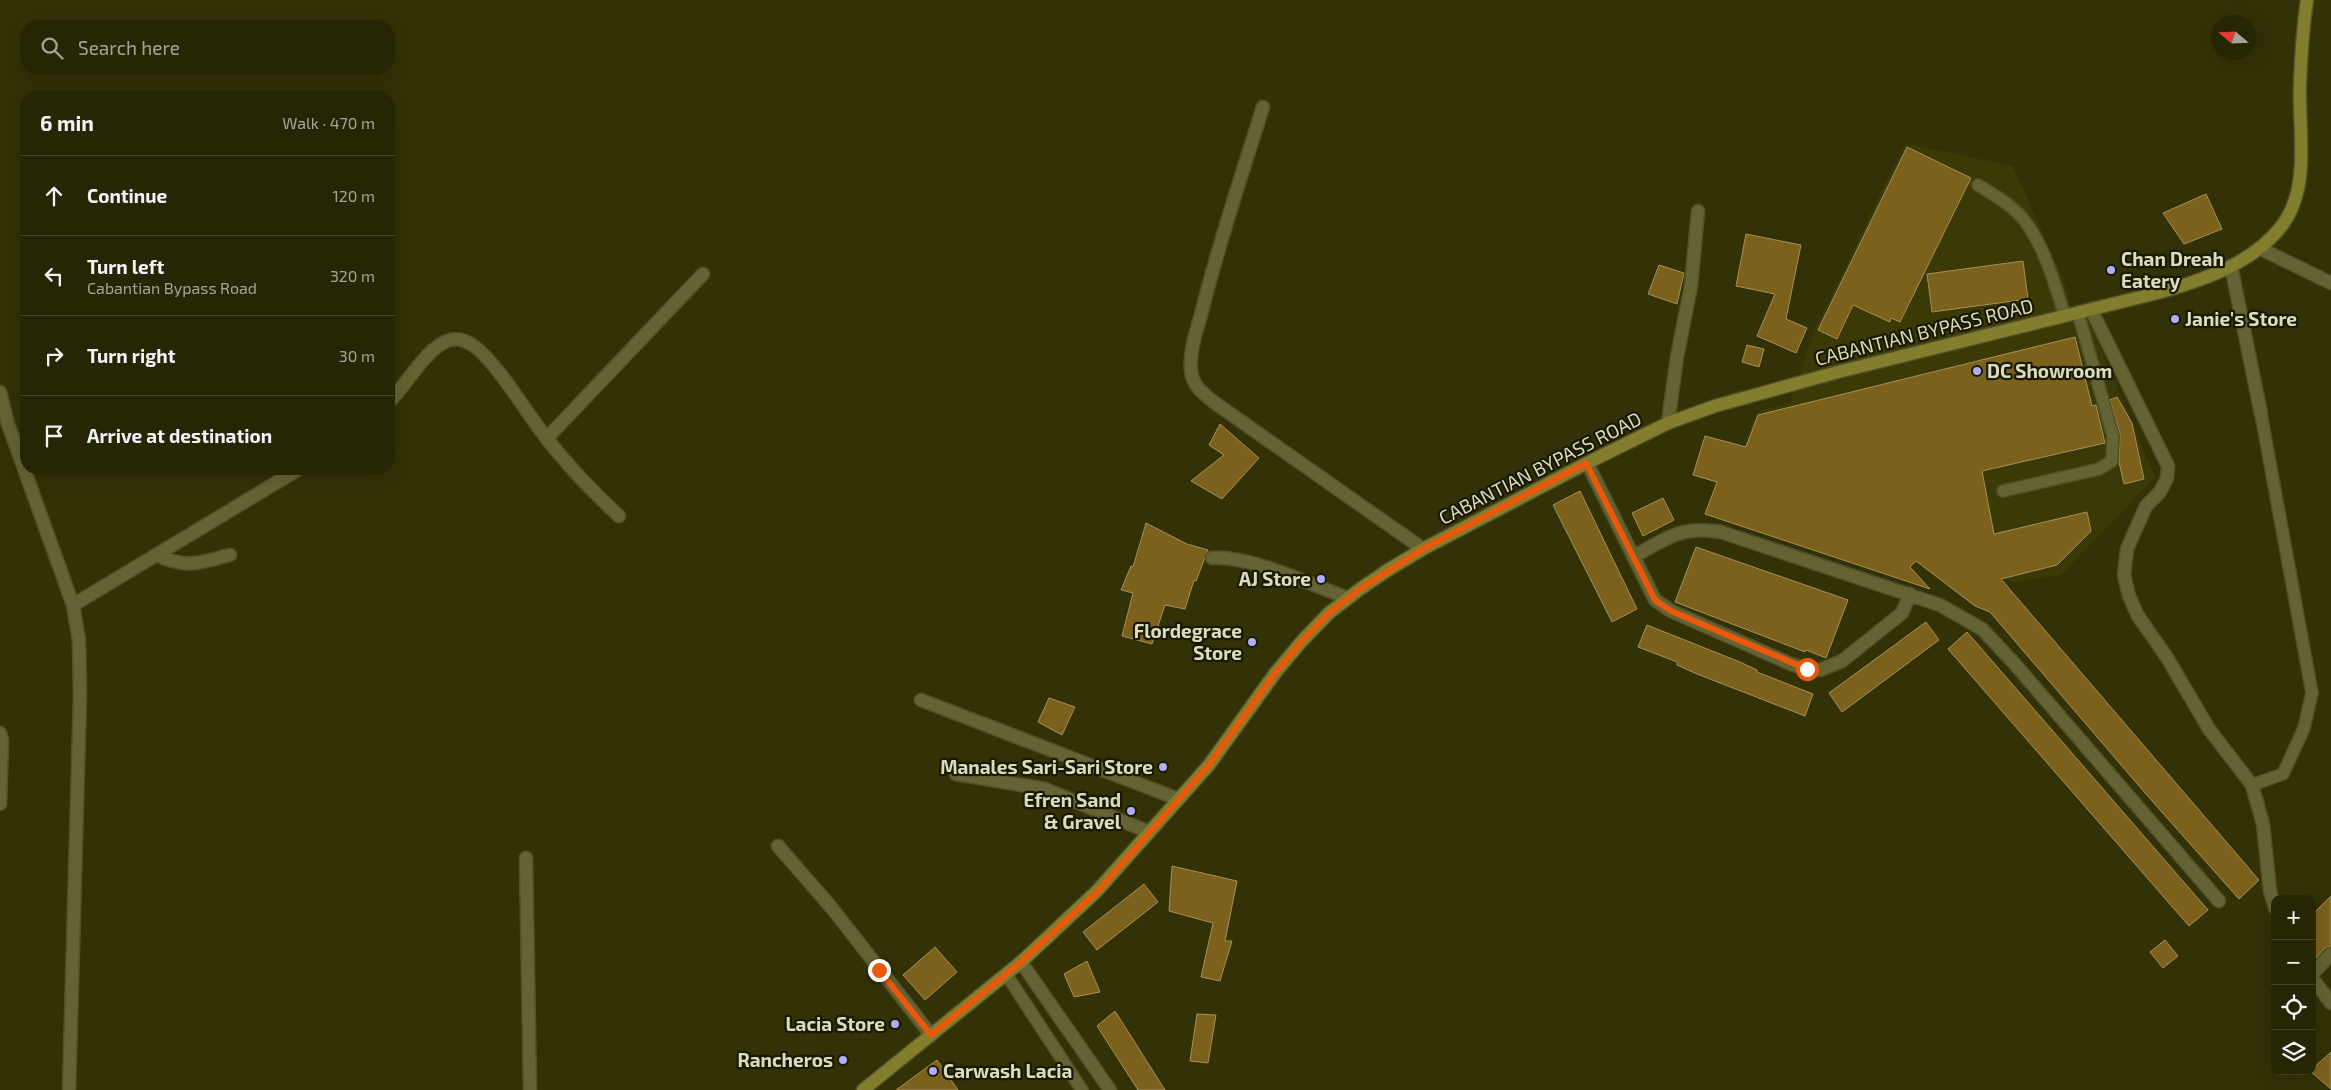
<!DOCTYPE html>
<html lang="en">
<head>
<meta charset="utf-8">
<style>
  :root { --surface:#262504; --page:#2e2d0e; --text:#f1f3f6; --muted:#a4a59a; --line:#424226 }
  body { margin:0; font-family:"Exo 2",sans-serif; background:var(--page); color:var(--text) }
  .controls { position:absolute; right:15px; bottom:15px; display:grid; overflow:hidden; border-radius:10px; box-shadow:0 5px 20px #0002 }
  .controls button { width:45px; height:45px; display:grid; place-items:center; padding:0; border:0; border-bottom:1px solid var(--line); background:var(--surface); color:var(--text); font:25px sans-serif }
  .compass { position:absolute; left:2211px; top:15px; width:45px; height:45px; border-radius:50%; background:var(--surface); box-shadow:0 5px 20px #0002; rotate:289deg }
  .stop { position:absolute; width:15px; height:15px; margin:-11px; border:4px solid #ea580c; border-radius:50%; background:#fff }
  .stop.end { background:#ea580c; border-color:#fff; box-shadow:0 1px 5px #0008 }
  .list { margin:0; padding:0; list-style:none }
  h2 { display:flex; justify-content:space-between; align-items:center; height:65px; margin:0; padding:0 20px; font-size:21px }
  h2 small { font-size:16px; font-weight:400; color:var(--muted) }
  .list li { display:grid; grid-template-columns:32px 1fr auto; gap:15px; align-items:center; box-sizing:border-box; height:80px; padding:0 20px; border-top:1px solid var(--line) }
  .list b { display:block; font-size:19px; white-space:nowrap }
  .list p { margin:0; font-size:16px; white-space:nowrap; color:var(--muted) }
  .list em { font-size:16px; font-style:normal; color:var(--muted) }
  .icon { flex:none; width:28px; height:28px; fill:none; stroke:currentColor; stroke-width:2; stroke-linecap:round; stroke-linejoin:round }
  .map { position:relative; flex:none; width:2331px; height:1090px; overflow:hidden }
  .search { position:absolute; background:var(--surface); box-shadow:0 5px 20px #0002; left:20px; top:20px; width:375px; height:55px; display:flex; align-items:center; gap:12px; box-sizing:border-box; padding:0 18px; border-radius:20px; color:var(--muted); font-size:19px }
  .panel { position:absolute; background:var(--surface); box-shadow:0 5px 20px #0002; left:20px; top:90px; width:375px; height:385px; border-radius:20px }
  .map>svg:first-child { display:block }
</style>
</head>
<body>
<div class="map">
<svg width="2331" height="1090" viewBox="0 0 2331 1090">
  <rect width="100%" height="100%" fill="#333106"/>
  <path fill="#3b3905" d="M1905,143L2013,166L2066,285L2074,322L2089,320L2155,477L2061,575L2014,582L1927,549L1730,485L1757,411L1790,403L1815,329Z"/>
  <path fill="#7c611d" stroke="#a68f5b" d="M1907,147L1971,178L1900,322L1891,318L1890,322L1853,305L1837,339L1818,330Z
    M2206,194L2222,229L2184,244L2163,213Z
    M1746,234L1801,245L1786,319L1807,328L1796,353L1757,336L1775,294L1736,286Z
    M2023,261L2028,299L1932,312L1927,274Z
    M1659,265L1684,273L1677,304L1648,294Z
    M2075,337L2092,406L2096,405L2105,443L1982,471L1994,534L2087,512L2091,531L2057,565L2001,579L2259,880L2239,899L2145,793L1990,612L1975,606L1916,561L1910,567L1930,589L1705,514L1717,482L1693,475L1705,436L1746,447L1758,415Z
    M1747,345L1764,349L1759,367L1742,362Z
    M2117,397L2132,423L2144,479L2124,484L2119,462L2120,434L2110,400Z
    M1220,424L1259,458L1222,499L1191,481L1224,455L1209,445Z
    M1580,491L1637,609L1612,622L1553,505Z
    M1663,498L1674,520L1643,536L1632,513Z
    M1146,523L1187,544L1208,550L1196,581L1194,580L1185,609L1165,605L1152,644L1122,636L1133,593L1121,590L1131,566L1133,567Z
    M1696,547L1848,600L1826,658L1806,650L1805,652L1675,602Z
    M1926,622L1939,640L1842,712L1829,693Z
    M1647,625L1740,662L1757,670V672L1813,694L1805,716L1697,674L1677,665V662L1638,647Z
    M1967,632L2208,910L2189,926L1948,649Z
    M1049,698L1075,707L1062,735L1038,722Z
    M1172,866L1237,881L1225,941H1232L1220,981L1201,977L1213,923L1169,911Z
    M1144,884L1158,902L1097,950L1083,932Z
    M2331,896V946L2325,948L2316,958L2312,952V915Z
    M2165,940L2178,956L2163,968L2150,952Z
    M935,947L957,972L925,1000L903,975Z
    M1087,961L1100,992L1074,997L1064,974Z
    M1115,1011L1165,1090H1138L1097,1026Z
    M1197,1014L1216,1015L1208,1063L1190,1061Z
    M2331,1052V1089L2310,1071Z
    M937,1060L958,1090H896Z"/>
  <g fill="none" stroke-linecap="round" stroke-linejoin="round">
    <g stroke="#515027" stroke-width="14">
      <path id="service" d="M1978,185C1994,195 2012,205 2024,220C2045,247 2054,283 2065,316
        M2003,491L2099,469L2112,461L2113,436L2078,313
        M2252,785L2283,774L2304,728L2312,693L2261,414
        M1006,974L1082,1090"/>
    </g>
    <g stroke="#515027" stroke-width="15">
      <path id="minor" d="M1263,107C1242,174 1219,242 1202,311C1197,330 1189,351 1191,370C1192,386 1204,394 1215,403L1423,549
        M2259,248L2331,283
        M2231,266L2261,414
        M2091,309L2168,466L2167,478L2160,492L2146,506L2127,549L2124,575L2129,596L2138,616L2166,656L2209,729L2252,785L2263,824L2270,891L2275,908
        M0,392L8,424L73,605L79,641L80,695L69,1090
        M389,402C406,386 427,346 450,340C458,338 464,340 471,344C495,359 528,415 547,439C569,467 593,492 619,516
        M1668,423L1677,357L1691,286L1698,211
        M547,438L703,274
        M1587,463L1655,600L1671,611L1791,664L1807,669L1820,670L1842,661L1902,613L1910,594
        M156,555C187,569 199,563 230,555
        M1633,557C1667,538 1681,525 1721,532L1940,605L1982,629L2013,662L2219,901
        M1212,558C1250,555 1311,585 1348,598
        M73,605L299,469
        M921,700L1178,799
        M0,733L2,740L0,804
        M956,774L1045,789L1149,832
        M778,846L831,907L931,1035
        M526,858L530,1090
        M1021,962L1110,1090
        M2312,974L2331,954
        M2312,978L2331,1003"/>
    </g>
    <g stroke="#515027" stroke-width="15">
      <path id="secondary" d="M863,1090L1021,962L1097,891L1209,765L1276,672L1302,641L1329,613L1360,589L1388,570L1423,549L1587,463L1668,423L1715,406L1838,372L2161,292C2203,280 2251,264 2280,228C2312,189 2298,130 2300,84C2301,56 2303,27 2307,0"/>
    </g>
    <use href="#service" stroke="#646333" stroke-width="11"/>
    <use href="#minor" stroke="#646333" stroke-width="12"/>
    <use href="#secondary" stroke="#827e2d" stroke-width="12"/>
  </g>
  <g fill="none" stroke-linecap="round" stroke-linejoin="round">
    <path stroke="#ea580c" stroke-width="6" d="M879,970L931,1035L1021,962L1098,891L1209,765L1276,672L1302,641L1329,613L1360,589L1423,549L1586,463L1655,600L1671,611L1807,669"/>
  </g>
  <g fill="#b2adf9" stroke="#1a1903" stroke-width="2">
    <circle cx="2111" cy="270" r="5"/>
    <circle cx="2175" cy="319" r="5"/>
    <circle cx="1977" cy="371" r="5"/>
    <circle cx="1321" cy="579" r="5"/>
    <circle cx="1252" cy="642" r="5"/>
    <circle cx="1163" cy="767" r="5"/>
    <circle cx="1131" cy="811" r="5"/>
    <circle cx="895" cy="1024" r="5"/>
    <circle cx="843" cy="1060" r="5"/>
    <circle cx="933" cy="1071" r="5"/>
  </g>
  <g text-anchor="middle" stroke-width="4.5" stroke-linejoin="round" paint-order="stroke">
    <g font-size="19" font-weight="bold" fill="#dbdbbe" stroke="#1a1903" text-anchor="end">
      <text x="2121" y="266" text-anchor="start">Chan Dreah<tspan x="2121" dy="22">Eatery</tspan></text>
      <text x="2185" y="326" text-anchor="start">Janie's Store</text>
      <text x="1987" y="378" text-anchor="start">DC Showroom</text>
      <text x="1311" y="586">AJ Store</text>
      <text x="1242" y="638">Flordegrace<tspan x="1242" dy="22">Store</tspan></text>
      <text x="1153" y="774">Manales Sari-Sari Store</text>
      <text x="1121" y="807">Efren Sand<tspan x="1121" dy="22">&amp; Gravel</tspan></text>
      <text x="885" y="1031">Lacia Store</text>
      <text x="833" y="1067">Rancheros</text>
      <text x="943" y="1078" text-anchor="start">Carwash Lacia</text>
    </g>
    <g font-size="19" fill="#dbdbbe" stroke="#1a1903">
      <text transform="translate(1924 332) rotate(-14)" y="7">CABANTIAN BYPASS ROAD</text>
      <text transform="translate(1540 468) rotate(-27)" y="7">CABANTIAN BYPASS ROAD</text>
    </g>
  </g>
</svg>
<div class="controls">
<button>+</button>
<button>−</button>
<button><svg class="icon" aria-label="locate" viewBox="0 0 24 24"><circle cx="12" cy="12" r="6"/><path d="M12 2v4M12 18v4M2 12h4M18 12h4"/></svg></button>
<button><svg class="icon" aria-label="layers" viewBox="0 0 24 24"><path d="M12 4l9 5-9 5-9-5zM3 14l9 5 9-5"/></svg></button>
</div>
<svg class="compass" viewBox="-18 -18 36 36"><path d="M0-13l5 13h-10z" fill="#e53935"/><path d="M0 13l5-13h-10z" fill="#a4a59a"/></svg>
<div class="stop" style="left:1807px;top:669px"></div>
<div class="stop end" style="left:879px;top:970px"></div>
<div class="search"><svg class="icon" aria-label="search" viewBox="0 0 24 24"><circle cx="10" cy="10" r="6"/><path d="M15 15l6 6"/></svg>Search here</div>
<section class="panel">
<h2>6 min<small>Walk · 470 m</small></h2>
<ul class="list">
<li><svg class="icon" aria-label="ahead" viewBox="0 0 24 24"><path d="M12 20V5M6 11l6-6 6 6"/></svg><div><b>Continue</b></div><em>120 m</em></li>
<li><svg class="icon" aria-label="left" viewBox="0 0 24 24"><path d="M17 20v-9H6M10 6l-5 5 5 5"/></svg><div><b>Turn left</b><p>Cabantian Bypass Road</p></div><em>320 m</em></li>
<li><svg class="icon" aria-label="right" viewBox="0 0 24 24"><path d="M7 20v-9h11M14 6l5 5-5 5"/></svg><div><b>Turn right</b></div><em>30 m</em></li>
<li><svg class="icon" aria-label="arrive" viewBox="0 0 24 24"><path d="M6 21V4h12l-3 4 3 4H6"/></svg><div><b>Arrive at destination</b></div></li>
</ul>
</section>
</div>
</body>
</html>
